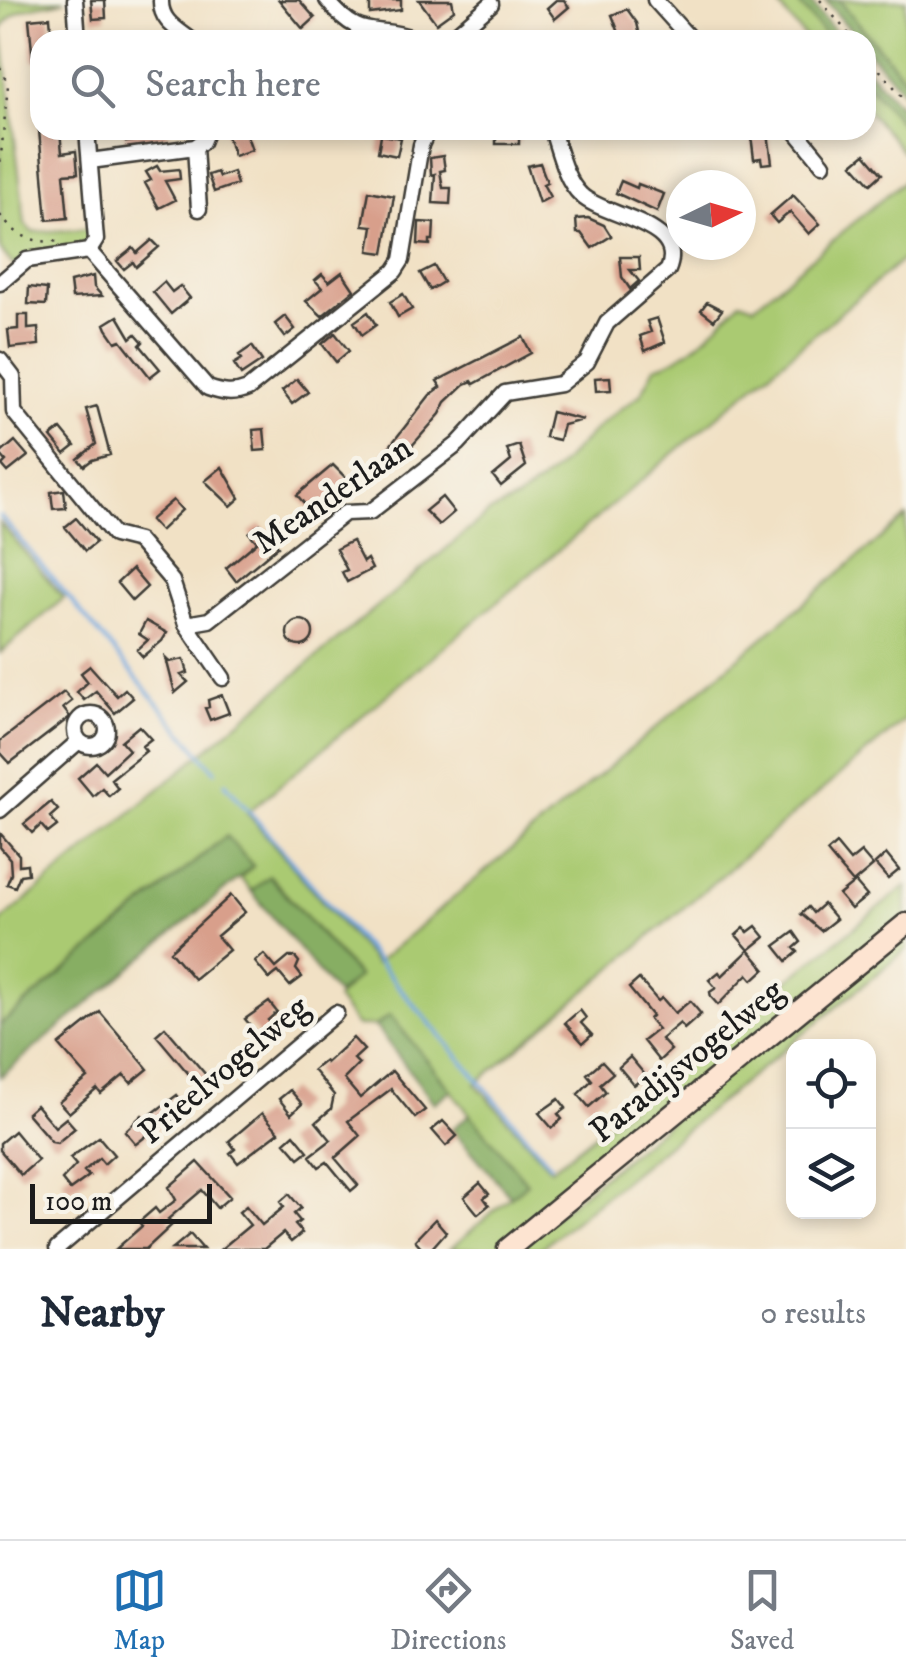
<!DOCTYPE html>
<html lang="en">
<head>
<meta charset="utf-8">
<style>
  :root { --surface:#fff; --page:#f6f6f7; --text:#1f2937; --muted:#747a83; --line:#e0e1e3; --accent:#1f6fb2 }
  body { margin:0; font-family:"IM FELL DW Pica",serif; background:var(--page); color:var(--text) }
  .controls { position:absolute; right:30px; bottom:30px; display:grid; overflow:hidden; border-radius:20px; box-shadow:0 5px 15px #0003 }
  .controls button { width:90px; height:90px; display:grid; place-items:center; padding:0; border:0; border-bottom:2px solid var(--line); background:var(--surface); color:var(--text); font:50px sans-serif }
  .compass { position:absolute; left:666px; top:170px; width:90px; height:90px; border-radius:50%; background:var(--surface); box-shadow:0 5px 15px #0003; rotate:85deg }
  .scale { position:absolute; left:30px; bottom:25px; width:182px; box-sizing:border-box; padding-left:10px; border:5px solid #1c1c1c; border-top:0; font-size:28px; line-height:35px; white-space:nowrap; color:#1c1c1c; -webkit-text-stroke:8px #f7f3e8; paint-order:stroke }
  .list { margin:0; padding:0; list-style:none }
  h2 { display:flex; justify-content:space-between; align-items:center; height:130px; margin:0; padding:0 40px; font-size:42px }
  h2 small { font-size:32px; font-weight:400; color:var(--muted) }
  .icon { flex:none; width:55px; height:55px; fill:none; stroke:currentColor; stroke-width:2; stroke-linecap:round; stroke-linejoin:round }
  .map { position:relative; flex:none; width:906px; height:1249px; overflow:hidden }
  .search { position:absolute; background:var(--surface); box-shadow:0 5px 15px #0003; left:30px; right:30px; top:30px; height:110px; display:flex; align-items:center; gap:25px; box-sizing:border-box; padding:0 35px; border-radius:30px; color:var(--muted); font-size:38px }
  .sheet { height:290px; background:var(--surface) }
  nav { display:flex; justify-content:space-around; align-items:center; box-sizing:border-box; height:140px; border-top:2px solid var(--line); background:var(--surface); font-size:28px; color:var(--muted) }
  nav a { display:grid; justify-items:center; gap:5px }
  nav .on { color:var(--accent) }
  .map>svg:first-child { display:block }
</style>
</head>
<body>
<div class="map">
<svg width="906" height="1249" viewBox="0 0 906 1249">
  <rect width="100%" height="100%" fill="#f7f3e8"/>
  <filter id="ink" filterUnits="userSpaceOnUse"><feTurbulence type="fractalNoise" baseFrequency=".01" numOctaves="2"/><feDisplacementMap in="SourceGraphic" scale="20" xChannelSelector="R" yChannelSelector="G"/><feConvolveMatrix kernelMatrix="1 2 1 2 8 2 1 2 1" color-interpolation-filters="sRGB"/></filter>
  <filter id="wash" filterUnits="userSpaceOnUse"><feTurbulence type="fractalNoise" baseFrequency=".0048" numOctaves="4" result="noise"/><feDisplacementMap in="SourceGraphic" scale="40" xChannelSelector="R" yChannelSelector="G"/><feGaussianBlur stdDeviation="2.25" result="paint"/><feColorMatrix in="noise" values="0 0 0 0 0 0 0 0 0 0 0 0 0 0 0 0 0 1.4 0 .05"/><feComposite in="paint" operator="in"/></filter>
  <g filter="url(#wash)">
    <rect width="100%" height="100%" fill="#f1e1c5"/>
    <path fill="#aaca72" stroke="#637347" stroke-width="2.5" d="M0,0H65C43,8 13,3 2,30L25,224L32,232L90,229V238L84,248L13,265L0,249Z
      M774,0H796L830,40H807Z
      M839,0H906V80Z
      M866,82L906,129V155L866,109Z
      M906,179V257L247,813L375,964L906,517V719L476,1084L551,1169L906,886V918L499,1249H450L526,1183L390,1016L375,1026H357L336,999L358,976L270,876L251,891L240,878L253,866L226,836L0,1025V922L490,512L516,500L552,473L602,423L641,394L655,367C690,357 716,328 740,301L754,306Z
      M0,523L64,598L0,653Z
      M906,928V950L540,1249H514Z"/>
    <path fill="#87ae64" stroke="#526540" stroke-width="2.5" d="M796,0H809L842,40H830Z
      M825,0H839L906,80V95L866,49V40H859Z
      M866,68L906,113V129L866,82Z
      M226,836L253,866L0,1077V1025Z
      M269,876L358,977L337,995L251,891Z
      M390,1015L451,1090L434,1103L375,1026Z
      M470,1114L527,1183L511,1197L452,1129Z"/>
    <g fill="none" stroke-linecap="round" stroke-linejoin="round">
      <path stroke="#70a6dd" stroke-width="4" d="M0,516L215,771
        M225,783L550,1164"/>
    </g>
    <g id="blocks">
      <path fill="#d89f8b" d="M91,0H105L106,18L93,19Z
        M279,0H299L315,18L303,29Z
        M370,0H401V10L370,14Z
        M419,0H452L454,10L436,23Z
        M556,0H564L569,7L555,19L547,8Z
        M627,9L637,23L641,40L621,38L612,15Z
        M50,17L52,40H40V61H33L29,19Z
        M39,130H60L62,153L76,151L78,173L64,174L68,218L47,220Z
        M125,130H168V136L126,142Z
        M225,130H245L252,150L234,156Z
        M496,130L519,133V144H496Z
        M768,133L772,163L762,164L761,158L754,159L751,135Z
        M381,135L401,138L397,156L378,152Z
        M865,154L882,174L871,184L853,164Z
        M443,156L445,170L440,171L443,188H451L450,204L433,203L435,174L431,175L430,158Z
        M540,163L547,182L543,184L550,197L539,203L527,166Z
        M157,166L160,171L179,169L180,179L165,181L175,200L159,208L145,183L151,180L146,172Z
        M217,172L219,177L233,172L237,184L214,192L208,175Z
        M621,181L637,188L638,184L664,194L657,212L616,193Z
        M369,191L394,196L384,253L369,251L373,226L363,225Z
        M793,195L820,224L809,234L790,212L777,223L770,215Z
        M588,218L604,225L611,236L592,248L581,233H577L576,219Z
        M419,222L434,223L433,240H430V245L418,244Z
        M152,240L159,247L136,267L133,262L124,269L117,261L133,248L137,253Z
        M620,257H639L640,270H630L639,281L630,289L622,277Z
        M434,266L443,282L430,290L420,273Z
        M342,272L354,290L322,316L306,301L322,288L315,280L322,274L329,282Z
        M93,276L94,287L102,296L72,298L70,282Z
        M164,282L172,292L180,286L190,298L171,314L153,292Z
        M29,287L47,289L46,305L28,304Z
        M403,294L412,309L398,317L390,302Z
        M707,302L722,310L714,320L701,310Z
        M368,312L376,325L362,335L354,322Z
        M18,315H28V329L38,328L39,345L10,348L8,330L18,329Z
        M118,316L131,338L136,334L143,342L140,345L160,369L150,377L121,340L116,342L107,329L105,324Z
        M285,316L295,329L285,337L275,324Z
        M657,318L665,342L645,351L640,336L651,332L647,321Z
        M335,333L349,351L336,362L322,344Z
        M523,337L531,353L474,384L472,381L465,384L446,402L440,414L394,466L382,456L430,395L441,387L437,381Z
        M252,346L262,361L241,375L234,364L242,359L239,355Z
        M610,377L611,390L596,391L595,378Z
        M297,379L308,392L292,404L282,391Z
        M97,406L110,455L92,460L84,466L78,459L96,444L86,409Z
        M551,412L583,420L563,425L559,440L545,437Z
        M61,429L75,446L65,454L51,437Z
        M264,429L266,450L255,451L253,430Z
        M15,441L28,456L8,472L2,465L6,461L0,454Z
        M519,445L526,466L501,486L493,476L511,461L507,449Z
        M333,465L352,484L314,515L297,495Z
        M222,467L240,498L231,506L205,481Z
        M64,490L66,508L53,509L51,492Z
        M442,497L454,512L439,525L425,511Z
        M173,500L182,510L160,531L150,520Z
        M76,518L96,542L85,551L65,527Z
        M284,519L292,528L275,542L278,546L236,581L226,568L257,542L249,533L260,524L267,533Z
        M352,541L363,562L367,559L372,569L347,582L342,572L347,570L336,549Z
        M132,569L147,587L132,601L117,583Z
        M287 633a13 13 0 1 1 26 0a13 13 0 1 1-26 0Z
        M146,621L167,633L162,641L143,657L137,650L148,640L139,634Z
        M166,658L170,662L184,659L188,673L181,675L188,682L175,693Z
        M90,666L117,696L125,689L133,698L115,713L96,691L84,700L77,692L88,682L81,673Z
        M64,692L72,701L63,708L70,717L10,763L0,752V741Z
        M222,695L229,713L210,720L205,708L209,707L208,700Z
        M139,726L151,739L142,746L146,751L111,779L118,788L109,796L102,788L93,796L78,778L96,762L105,772L129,750L121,741Z
        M51,802L58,810L50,817L57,826L48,833L41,825L32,833L24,824Z
        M0,833L19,855V865L27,864L28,874L20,875L15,887L7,884L11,874L10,859L0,847Z
        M836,844L850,861L861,852L873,866L853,883L827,852Z
        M886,854L899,870L888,879L875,864Z
        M855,882L867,896L851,909L839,895Z
        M231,895L245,912L217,936L229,950L194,979L170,951Z
        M823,904L836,919L821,931L801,914L808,907L813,913Z
        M756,926L765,937L749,950L736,935L744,928L748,932Z
        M794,932L801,942L794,948L798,952L787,961L775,946Z
        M749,950L765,969L753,980L748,974L718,1005L711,997L710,992L716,988L709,980L719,972L722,976Z
        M264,954L276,968L289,957H295L299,962L296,969L302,977L290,986L278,972L269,979L255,962Z
        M639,979L658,1001L662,998L675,1013L690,1001L701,1014L684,1029L680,1023L661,1039L671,1050L659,1061L643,1041L658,1029L649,1019L652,1016L629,988Z
        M269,1002L277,1012L268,1020L273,1025L260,1037L245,1019Z
        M580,1010L586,1018L581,1023L592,1035L583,1043L565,1023Z
        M100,1012L148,1069L131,1083L124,1075L101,1094L97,1089L69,1113L59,1102L88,1078L59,1045Z
        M165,1027L212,1082L203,1091L156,1035Z
        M353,1038L364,1050L354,1059L359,1064L344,1079L360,1098L392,1071L425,1110L415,1118L391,1089L348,1121L360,1136L335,1158L358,1185L351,1191L327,1162L319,1167L310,1156L331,1140L316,1122L331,1109L334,1095L313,1070L324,1061L326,1063Z
        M630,1057L646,1076L634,1085L619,1067Z
        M602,1061L613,1073L600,1084L606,1092L589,1107L578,1094L592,1080L587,1074Z
        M290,1090L302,1104L291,1114L279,1099Z
        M177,1095L184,1104L177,1109L181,1114L171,1122L168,1119L136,1144L125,1131L142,1115L145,1119Z
        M559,1099L566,1108L558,1114L562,1119L552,1128L539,1113Z
        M36,1105L55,1127L66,1118L75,1128L57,1143L52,1142L27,1113Z
        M262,1113L279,1132L238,1163L230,1153L235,1149L229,1141Z
        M443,1121L457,1136L446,1146L432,1130Z
        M14,1131L38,1160L21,1175L0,1150V1143Z
        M294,1134L308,1151L299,1158L285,1142Z
        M99,1137L114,1155L104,1164L99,1158L84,1171L89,1176L70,1190L62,1180L76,1165L70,1158Z
        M198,1162L230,1197L217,1208L202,1190L168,1219L173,1224L146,1249H116L142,1226L139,1222L155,1208L159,1213L176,1200L169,1187Z
        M480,1183L489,1194L484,1198L489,1205L478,1214L464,1197Z
        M289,1194L301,1208L294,1214L300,1221L295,1225L302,1233L291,1242L283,1233L264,1249H221L250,1225L239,1212L246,1206L262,1225L284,1207L280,1202Z
        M435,1219L446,1232L431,1249H423L415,1240Z
        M190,1234L203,1249H172Z"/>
    </g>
  </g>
  <g filter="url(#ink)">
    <use href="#blocks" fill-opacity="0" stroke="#3c3a35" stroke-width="2.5"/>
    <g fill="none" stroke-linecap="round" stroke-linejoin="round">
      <g stroke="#3c3a35" stroke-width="19">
        <path id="street" d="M75,0L78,40
          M161,0C160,21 177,29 191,40
          M327,0C363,45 375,22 418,40
          M655,0L691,40
          M449,40L491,4
          M795,130L823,164
          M195,147L199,209
          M90,161L195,147L202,142L207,130
          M89,251L208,388C222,393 233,395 248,389L395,271L402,260L421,145L428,130
          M0,283L27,260L89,251L96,240L87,130
          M0,360L13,377L14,412L114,535L138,541L172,581L186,624L223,678
          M186,624L209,620L345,513L370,512L458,444L505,393L560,384L587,362L607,323L668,270C688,223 603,217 581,195C565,180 559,151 552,130
          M75 730a16 16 0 1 1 32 0a16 16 0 1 1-32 0Z
          M0,810L79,741
          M57,1249L336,1013"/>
      </g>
      <g stroke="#3c3a35" stroke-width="25">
        <path id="secondary" d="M508,1249L906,924"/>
      </g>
      <path stroke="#3c3a35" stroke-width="2.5" stroke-dasharray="2.5 8" stroke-linecap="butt" d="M820,0L854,40
        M866,54L906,101
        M0,67L8,85L0,165
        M0,215C14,235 33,244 58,241"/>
      <use href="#street" stroke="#fff" stroke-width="14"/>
      <use href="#secondary" stroke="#fde4d1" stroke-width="20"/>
    </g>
  </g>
  <g text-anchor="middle" stroke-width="9" stroke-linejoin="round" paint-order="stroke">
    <g font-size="35" fill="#1c1c1c" stroke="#f7f3e8">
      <text transform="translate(332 494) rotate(-34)" y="12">Meanderlaan</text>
      <text transform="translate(686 1060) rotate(-39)" y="12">Paradijsvogelweg</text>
      <text transform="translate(223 1069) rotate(-40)" y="12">Prieelvogelweg</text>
    </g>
  </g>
</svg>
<div class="controls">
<button><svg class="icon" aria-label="locate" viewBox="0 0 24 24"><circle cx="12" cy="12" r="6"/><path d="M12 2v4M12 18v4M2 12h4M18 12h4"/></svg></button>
<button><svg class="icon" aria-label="layers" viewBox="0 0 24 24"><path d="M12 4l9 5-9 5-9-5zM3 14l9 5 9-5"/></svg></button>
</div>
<svg class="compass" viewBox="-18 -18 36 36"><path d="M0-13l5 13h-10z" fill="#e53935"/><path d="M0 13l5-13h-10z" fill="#747a83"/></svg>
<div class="scale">100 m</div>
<div class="search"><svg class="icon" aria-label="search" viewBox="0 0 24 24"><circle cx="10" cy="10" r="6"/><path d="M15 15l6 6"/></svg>Search here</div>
</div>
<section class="sheet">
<h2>Nearby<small>0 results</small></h2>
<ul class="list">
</ul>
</section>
<nav>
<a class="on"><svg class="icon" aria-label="map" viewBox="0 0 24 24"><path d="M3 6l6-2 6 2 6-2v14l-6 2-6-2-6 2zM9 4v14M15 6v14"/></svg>Map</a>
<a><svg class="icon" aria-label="directions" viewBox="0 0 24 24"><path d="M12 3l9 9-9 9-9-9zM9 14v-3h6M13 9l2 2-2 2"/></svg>Directions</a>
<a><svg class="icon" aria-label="saved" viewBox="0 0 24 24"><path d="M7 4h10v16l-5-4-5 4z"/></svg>Saved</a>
</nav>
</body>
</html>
